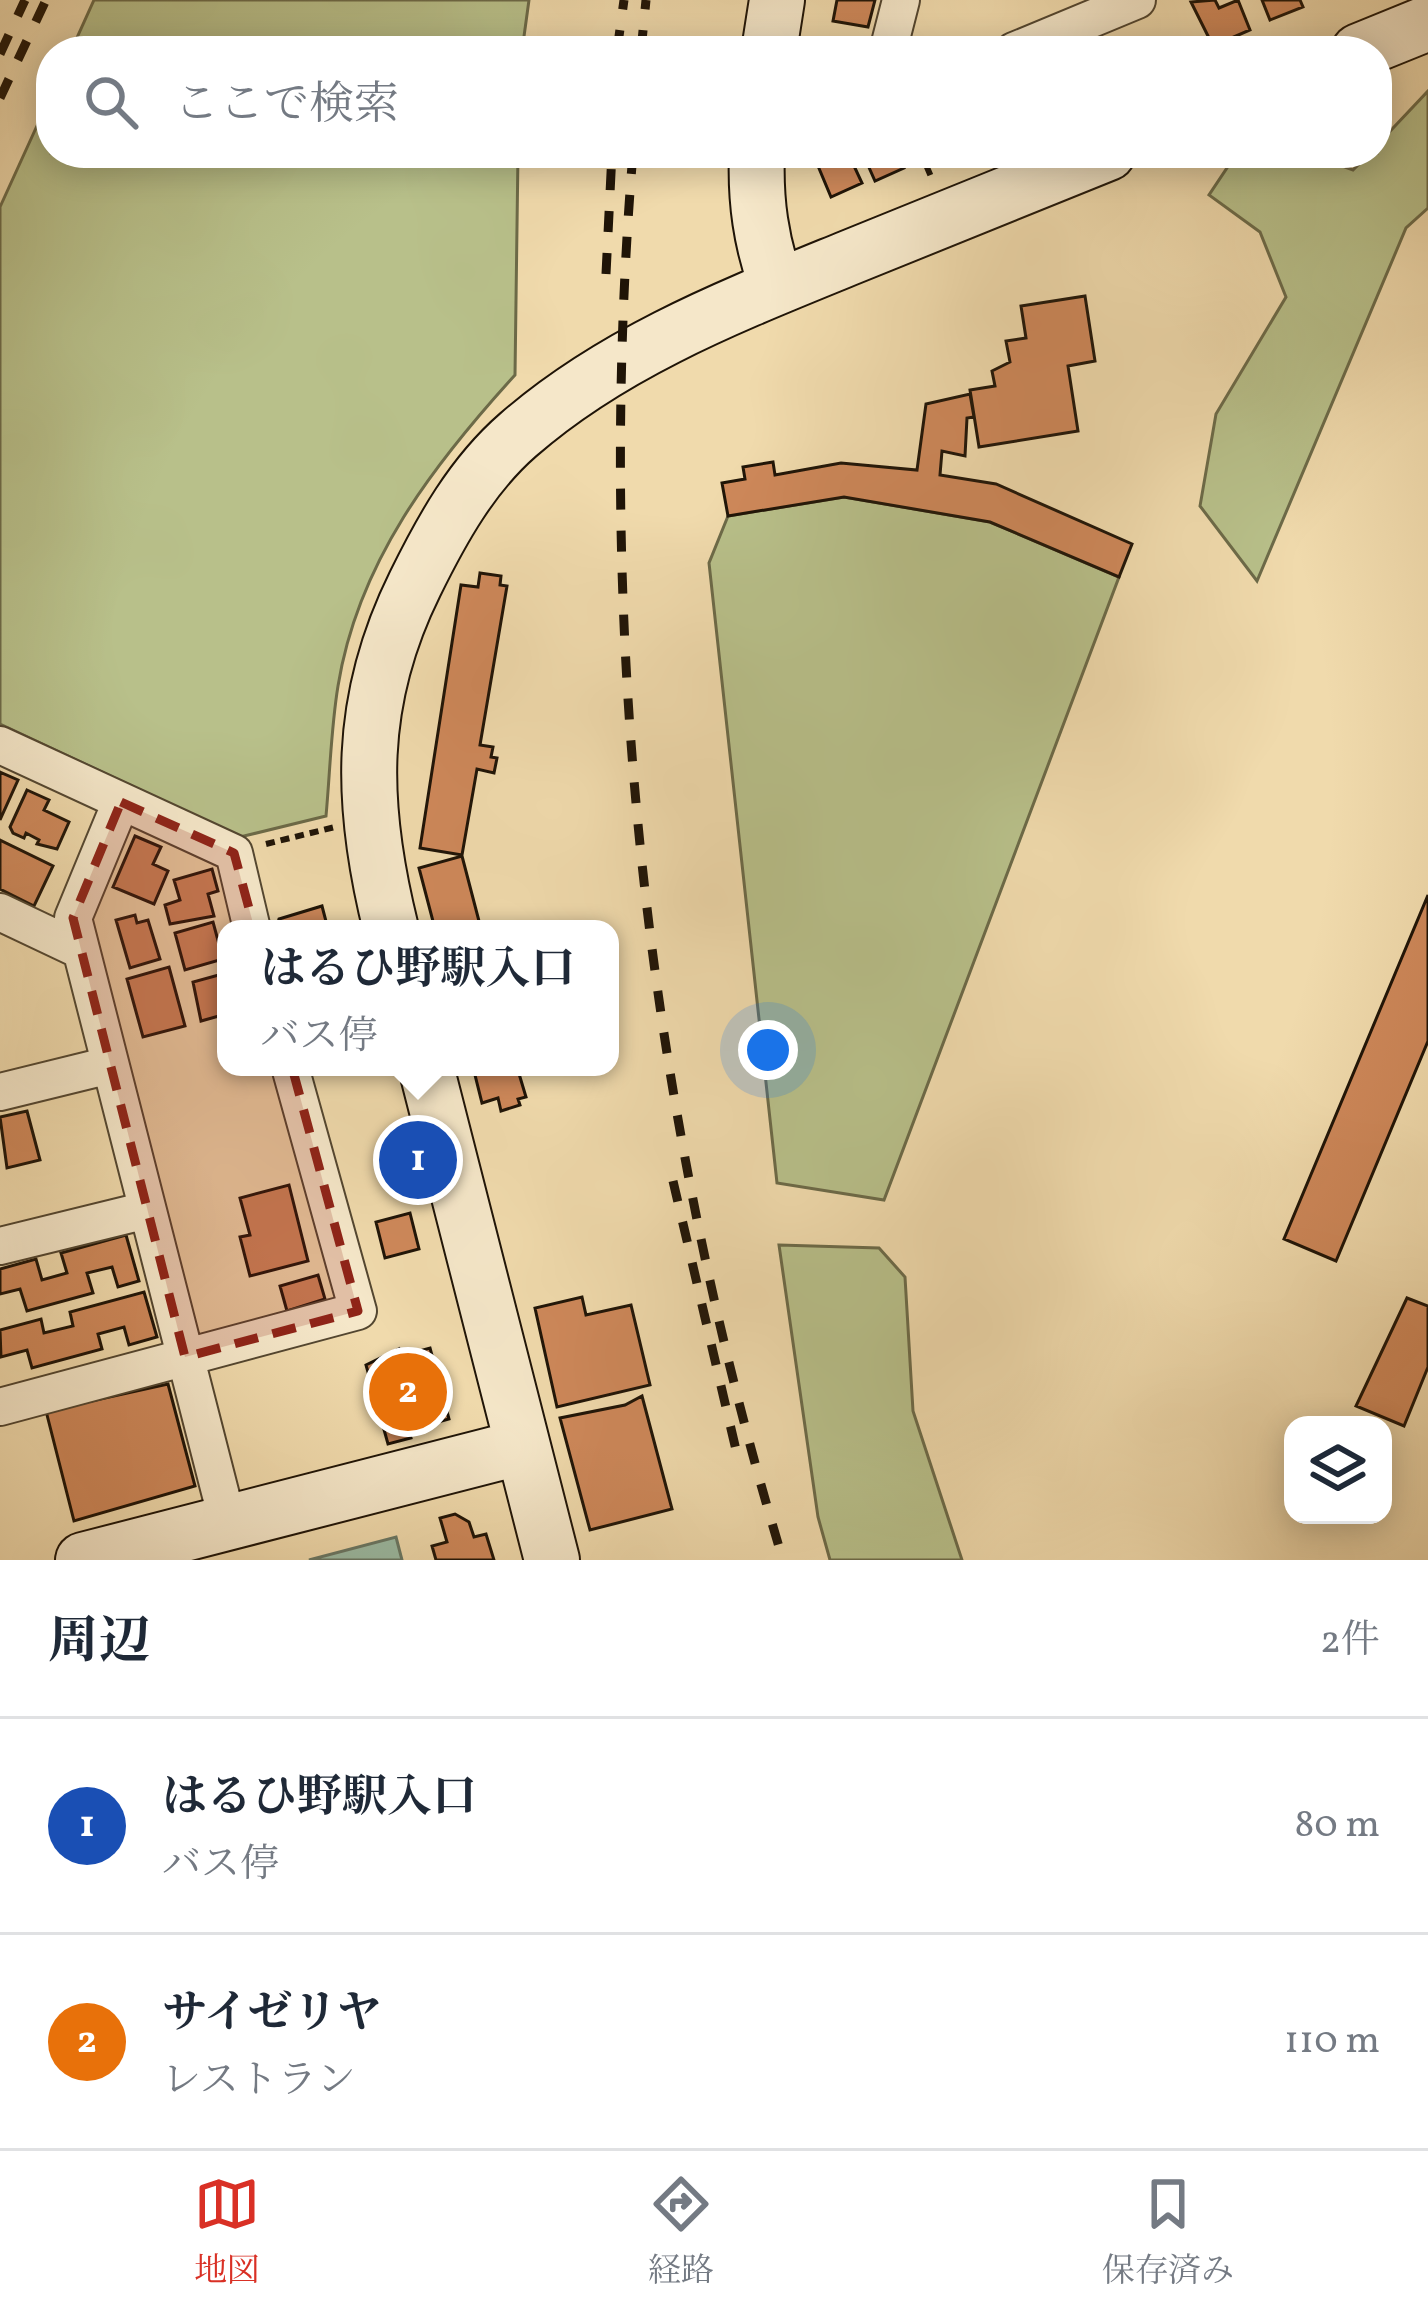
<!DOCTYPE html>
<html lang="ja">
<head>
<meta charset="utf-8">
<style>
  :root { --surface:#fff; --page:#f2f2f3; --text:#1f2937; --muted:#747a83; --line:#e0e1e3; --accent:#d93025 }
  body { margin:0; font-family:Vollkorn,"Noto Serif JP",serif; background:var(--page); color:var(--text) }
  .controls { position:absolute; right:36px; bottom:36px; display:grid; overflow:hidden; border-radius:24px; box-shadow:0 6px 30px #0003 }
  .controls button { width:108px; height:108px; display:grid; place-items:center; padding:0; border:0; border-bottom:3px solid var(--line); background:var(--surface); color:var(--text); font:60px sans-serif }
  .you { position:absolute; left:768px; top:1050px; width:42px; height:42px; margin:-30px; border:9px solid #fff; border-radius:50%; background:#1a73e8; box-shadow:0 0 0 18px #1a73e833 }
  .badge { display:grid; place-items:center; width:78px; height:78px; border-radius:50%; background:var(--accent); color:#fff; font-size:39px; font-weight:700 }
  .pin { position:absolute; translate:-50% -50%; border:6px solid #fff; box-shadow:0 3px 12px #0006 }
  .popup { position:absolute; left:217px; top:920px; width:402px; height:156px; box-sizing:border-box; display:grid; place-content:center; border-radius:24px; background:var(--surface); filter:drop-shadow(0 3px 9px #0005); font-size:39px; white-space:nowrap; color:var(--muted) }
  .popup b { font-size:45px; color:var(--text) }
  .popup::after { content:''; position:absolute; left:50%; top:100%; margin-left:-24px; border:24px solid transparent; border-top-color:var(--surface) }
  .list { margin:0; padding:0; list-style:none }
  h2 { display:flex; justify-content:space-between; align-items:center; height:156px; margin:0; padding:0 48px; font-size:51px }
  h2 small { font-size:39px; font-weight:400; color:var(--muted) }
  .list li { display:grid; grid-template-columns:78px 1fr auto; gap:36px; align-items:center; box-sizing:border-box; height:216px; padding:0 48px; border-top:3px solid var(--line) }
  .list b { display:block; font-size:45px; white-space:nowrap }
  .list p { margin:0; font-size:39px; white-space:nowrap; color:var(--muted) }
  .list em { font-size:39px; font-style:normal; color:var(--muted) }
  .icon { flex:none; width:66px; height:66px; fill:none; stroke:currentColor; stroke-width:2; stroke-linecap:round; stroke-linejoin:round }
  .map { position:relative; flex:none; width:1428px; height:1560px; overflow:hidden }
  .search { position:absolute; background:var(--surface); box-shadow:0 6px 30px #0003; left:36px; right:36px; top:36px; height:132px; display:flex; align-items:center; gap:30px; box-sizing:border-box; padding:0 42px; border-radius:48px; color:var(--muted); font-size:45px }
  .sheet { height:588px; background:var(--surface) }
  nav { display:flex; justify-content:space-around; align-items:center; box-sizing:border-box; height:168px; border-top:3px solid var(--line); background:var(--surface); font-size:33px; color:var(--muted) }
  nav a { display:grid; justify-items:center; gap:6px }
  nav .on { color:var(--accent) }
  .map>svg:first-child { display:block }
</style>
</head>
<body>
<div class="map">
<svg width="1428" height="1560" viewBox="0 0 1428 1560">
  <rect width="100%" height="100%" fill="#f0daac"/>
  <filter id="stains"><feTurbulence type="fractalNoise" baseFrequency=".00167" numOctaves="4"/><feColorMatrix values="0 0 0 0 .2 0 0 0 0 .09 0 0 0 0 .02 0 0 0 .5 -.17"/></filter>
  <radialGradient id="worn" r=".72"><stop offset=".6" stop-color="#630" stop-opacity="0"/><stop offset="1" stop-color="#630" stop-opacity=".3"/></radialGradient>
  <path fill="#b8c08a" stroke="#6c6a48" stroke-width="3" d="M94,0H529L522,51H71Z
    M1428,91V208L1406,228L1257,581L1200,506L1216,414L1286,297L1260,232L1209,195L1231,162L1307,153L1353,170L1370,153H1377V145Z
    M51,95V153H518L515,375C433,465 358,562 338,686C331,728 330,773 326,816L240,837L0,724V207Z
    M844,497L990,522L1119,577L884,1200L777,1183L709,563L728,516Z
    M779,1245L879,1248L905,1277L913,1411L962,1560H830L818,1517Z"/>
  <path fill="#9bbba4" stroke="#697865" stroke-width="3" d="M396,1537L402,1560H309Z"/>
  <path fill="#ce885a" stroke="#1f1407" stroke-width="3" d="M837,0H875L868,27L833,21Z
    M1215,0L1219,8L1238,0L1250,30L1213,46L1191,2Z
    M1262,0H1300L1303,7L1270,20Z
    M848,153L862,183L831,197L813,154Z
    M870,153H898L904,168L875,181L867,163L873,161Z
    M1085,296L1095,361L1068,366L1078,431L979,447L970,390L995,386L992,371L1010,362L1006,341L1026,338L1021,306Z
    M970,394L974,417L967,418L965,456L942,451L940,475L996,484L1132,544L1119,577L990,522L844,497L728,516L722,483L745,479L743,467L773,462L775,475L841,463L917,470L926,404Z
    M480,573L501,576L500,585L507,586L480,745L493,747L491,757L497,758L494,773L477,769L462,855L420,848L461,585L478,587Z
    M0,772L18,780L0,820Z
    M27,790L49,800L44,810L69,822L57,849L37,844L39,840L26,833L24,838L13,833L10,827Z
    M135,836L161,847L153,864L168,871L154,904L113,887Z
    M0,840L53,866L34,906L0,889Z
    M462,856L480,925L495,922L497,929H435L419,868Z
    M212,869L218,891L208,894L214,916L170,924L165,905L180,900L174,880Z
    M1428,895V1041L1336,1261L1284,1239Z
    M322,906L328,929H276L279,919Z
    M135,915L137,923L148,920L160,959L130,968L116,920Z
    M213,922L223,959L185,970L175,933Z
    M169,967L185,1026L143,1037L127,979Z
    M226,973V1014L201,1021L193,982Z
    M473,1067H517L526,1097L518,1099L520,1105L501,1111L498,1098L482,1103Z
    M27,1111L40,1160L7,1168L0,1117Z
    M289,1185L308,1261L250,1276L240,1237L250,1235L240,1198Z
    M410,1213L419,1249L385,1258L376,1222Z
    M126,1235L139,1281L118,1287L112,1267L87,1273L93,1293L27,1311L20,1289L0,1294V1269L36,1259L42,1280L67,1273L61,1253Z
    M318,1275L325,1299L287,1311L280,1286Z
    M144,1292L157,1337L129,1345L124,1327L98,1334L102,1349L32,1368L27,1350L1,1357L0,1330L41,1319L44,1333L73,1326L70,1312Z
    M582,1297L586,1315L631,1305L650,1385L557,1407L535,1308Z
    M1407,1298L1428,1306V1367L1404,1426L1356,1406Z
    M430,1348L449,1419L409,1430L411,1438L388,1444L366,1365L399,1349L401,1356Z
    M168,1384L195,1486L74,1521L46,1411Z
    M642,1396L672,1509L590,1530L560,1418L625,1405Z
    M455,1514L469,1522L474,1537L486,1534L494,1560H436L432,1546L447,1542L440,1518Z"/>
  <g fill="none" stroke-linecap="round" stroke-linejoin="round">
    <g stroke="#534630" stroke-width="40">
      <path id="street" d="M888,51L901,0
        M1014,51L1137,0
        M0,745L234,853L252,929
        M121,802L73,918L228,1523
        M0,912L80,950
        M0,1092L110,1065
        M0,1246L147,1210
        M0,1407L358,1311L290,1067"/>
    </g>
    <g stroke="#1f1407" stroke-width="58">
      <path id="secondary" d="M769,51L777,0
        M1359,51L1428,23
        M757,153C755,201 761,242 777,287
        M391,929C360,805 357,701 415,584C442,529 472,475 518,435C613,352 731,306 846,259C933,224 1020,188 1108,153
        M426,1067L552,1560
        M83,1560L522,1447"/>
    </g>
    <path stroke="#1f1407" stroke-width="6" stroke-dasharray="9 6" stroke-linecap="butt" d="M921,153L932,179
      M266,844L335,827"/>
    <use href="#street" stroke="#f5e7c9" stroke-width="36"/>
    <use href="#secondary" stroke="#f5e7c9" stroke-width="54"/>
    <path stroke="#1f1407" stroke-width="9" stroke-dasharray="21 21" stroke-linecap="butt" d="M617,51L624,0
      M641,51L646,0
      M0,54L25,0
      M0,98L46,0
      M633,153C594,623 646,1109 783,1560
      M606,274L612,153
      M673,1181L740,1467"/>
  </g>
  <path fill="#8f2418" fill-opacity="0.2" stroke="#8f2418" stroke-width="9" stroke-dasharray="24 15" stroke-linejoin="round" d="M121,802L234,853L358,1311L185,1357L73,918Z"/>
  <rect width="100%" height="100%" filter="url(#stains)"/>
  <rect width="100%" height="100%" fill="url(#worn)"/>
</svg>
<div class="controls">
<button><svg class="icon" aria-label="layers" viewBox="0 0 24 24"><path d="M12 4l9 5-9 5-9-5zM3 14l9 5 9-5"/></svg></button>
</div>
<div class="you"></div>
<div class="pin badge" style="left:418px;top:1160px;background:#1a4fb4">1</div>
<div class="popup"><b>はるひ野駅入口</b>バス停</div>
<div class="pin badge" style="left:408px;top:1392px;background:#e8710a">2</div>
<div class="search"><svg class="icon" aria-label="search" viewBox="0 0 24 24"><circle cx="10" cy="10" r="6"/><path d="M15 15l6 6"/></svg>ここで検索</div>
</div>
<section class="sheet">
<h2>周辺<small>2件</small></h2>
<ul class="list">
<li><span class="badge" style="background:#1a4fb4">1</span><div><b>はるひ野駅入口</b><p>バス停</p></div><em>80 m</em></li>
<li><span class="badge" style="background:#e8710a">2</span><div><b>サイゼリヤ</b><p>レストラン</p></div><em>110 m</em></li>
</ul>
</section>
<nav>
<a class="on"><svg class="icon" aria-label="map" viewBox="0 0 24 24"><path d="M3 6l6-2 6 2 6-2v14l-6 2-6-2-6 2zM9 4v14M15 6v14"/></svg>地図</a>
<a><svg class="icon" aria-label="directions" viewBox="0 0 24 24"><path d="M12 3l9 9-9 9-9-9zM9 14v-3h6M13 9l2 2-2 2"/></svg>経路</a>
<a><svg class="icon" aria-label="saved" viewBox="0 0 24 24"><path d="M7 4h10v16l-5-4-5 4z"/></svg>保存済み</a>
</nav>
</body>
</html>
